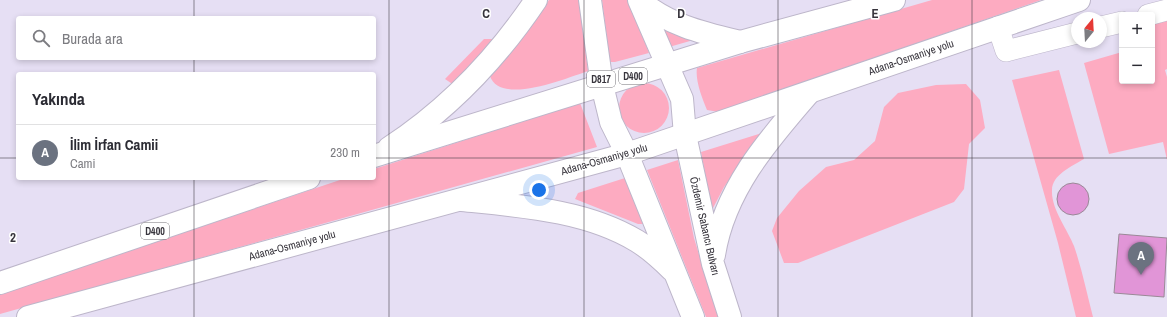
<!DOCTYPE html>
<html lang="tr">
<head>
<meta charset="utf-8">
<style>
  :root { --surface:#fff; --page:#f7f7f7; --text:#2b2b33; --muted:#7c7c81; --line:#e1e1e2; --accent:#d93025 }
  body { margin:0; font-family:"Archivo Narrow",sans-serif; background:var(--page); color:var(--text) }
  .controls { position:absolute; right:12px; top:12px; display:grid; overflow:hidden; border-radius:4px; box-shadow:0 2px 6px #0003 }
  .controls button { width:36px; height:36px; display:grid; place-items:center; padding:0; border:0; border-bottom:1px solid var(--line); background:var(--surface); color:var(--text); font:20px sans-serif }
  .compass { position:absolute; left:1071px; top:12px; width:36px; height:36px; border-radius:50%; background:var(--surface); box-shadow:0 2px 6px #0003; rotate:18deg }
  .you { position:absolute; left:539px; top:190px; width:14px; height:14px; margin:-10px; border:3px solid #fff; border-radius:50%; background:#1a73e8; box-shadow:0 0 0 6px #1a73e833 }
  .badge { display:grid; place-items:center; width:26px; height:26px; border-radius:50%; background:var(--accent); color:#fff; font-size:13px; font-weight:700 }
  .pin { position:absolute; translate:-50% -33px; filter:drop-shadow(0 1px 2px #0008) }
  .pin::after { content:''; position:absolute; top:21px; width:14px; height:12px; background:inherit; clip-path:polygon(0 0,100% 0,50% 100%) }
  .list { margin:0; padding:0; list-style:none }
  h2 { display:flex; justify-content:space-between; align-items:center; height:52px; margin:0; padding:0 16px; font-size:17px }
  h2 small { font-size:13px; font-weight:400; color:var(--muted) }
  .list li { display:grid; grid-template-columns:26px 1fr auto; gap:12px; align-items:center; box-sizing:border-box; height:56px; padding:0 16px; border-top:1px solid var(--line) }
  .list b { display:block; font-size:15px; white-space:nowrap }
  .list p { margin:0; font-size:13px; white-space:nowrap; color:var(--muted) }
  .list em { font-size:13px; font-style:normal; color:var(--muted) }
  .icon { flex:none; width:22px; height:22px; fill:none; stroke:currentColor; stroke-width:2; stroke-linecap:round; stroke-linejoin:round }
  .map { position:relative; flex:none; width:1167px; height:317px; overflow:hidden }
  .search { position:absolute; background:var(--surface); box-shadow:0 2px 6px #0003; left:16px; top:16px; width:360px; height:44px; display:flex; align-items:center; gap:10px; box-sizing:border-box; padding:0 14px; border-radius:4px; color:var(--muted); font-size:15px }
  .panel { position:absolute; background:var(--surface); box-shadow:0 2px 6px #0003; left:16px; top:72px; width:360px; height:108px; border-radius:4px }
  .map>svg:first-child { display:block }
</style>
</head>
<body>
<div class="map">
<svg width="1167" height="317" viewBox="0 0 1167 317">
  <rect width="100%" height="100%" fill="#e6dff4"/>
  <path fill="#fdabc1" d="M549,0H579L588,71C567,78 500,106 490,76Z
    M602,0H629L649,53L615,62H610Z
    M932,0H1041L719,112L707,110C702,98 695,80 697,68Z
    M1167,16V69L1165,70L1167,77V160L1163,142L1109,154L1084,63L1122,52V81H1152V19Z
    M660,26L689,38L690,41L669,47Z
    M484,39H495L454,85L445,79Z
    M1059,70L1084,159C1072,166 1052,175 1052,190C1051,209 1068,230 1074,246C1082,269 1087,294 1093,317H1076L1058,243L1012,80Z
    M619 108a25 25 0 1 1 50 0a25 25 0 1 1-50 0Z
    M966,84L980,100L985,128L969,144L964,189L954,202L798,263H784L772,231L777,218L799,191L826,167L854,160L875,141L884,107L898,93L936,85Z
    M580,103L597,147L0,314V294L346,178H374V169Z
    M762,133L724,187L712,210L701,152Z
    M678,160L694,238L718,317H706L647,170Z
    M625,178L646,220L643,224H638L575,199L578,193Z"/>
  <path fill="#e195d7" stroke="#9a8997" d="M1057 199a16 16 0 1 1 32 0a16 16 0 1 1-32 0Z
    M1119,234L1167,238L1164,297L1114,293Z"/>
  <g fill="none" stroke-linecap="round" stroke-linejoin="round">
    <g stroke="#bdb6ca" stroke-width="22">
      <path id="minor" d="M1148,15L1167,10
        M998,27L1006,51L1077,33
        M1101,27L1122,22"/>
    </g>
    <g stroke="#bdb6ca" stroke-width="24">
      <path id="major" d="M590,0L602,85L611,122L627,154L693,317
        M639,0L682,99L685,135L713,264L730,317
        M639,0C668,25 703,33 740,42
        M389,148C447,110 497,58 536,0
        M462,200C520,206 586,210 637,241C650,249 661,259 672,270
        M714,255C724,191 767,141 808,94"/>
    </g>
    <g stroke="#bdb6ca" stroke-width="24">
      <path id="highway" d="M374,156L740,42L894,0
        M0,283L309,178
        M28,317L627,154L1079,0"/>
    </g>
    <use href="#minor" stroke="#fff" stroke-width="21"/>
    <use href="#major" stroke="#fff" stroke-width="22"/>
    <use href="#highway" stroke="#fff" stroke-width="22"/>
  </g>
  <path fill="none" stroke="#37343c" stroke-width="1" stroke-opacity="0.55" d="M194,0V18M389,0V317M584,0V317M778,0V317M972,0V317M194,58V74M0,158H18M374,158H1167M194,178V317"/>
  <g text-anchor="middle" stroke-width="3" stroke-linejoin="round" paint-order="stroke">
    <g fill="#fff" stroke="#737176" stroke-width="1">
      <rect x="619" y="68" width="28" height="16" rx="3"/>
      <rect x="587" y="71" width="28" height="16" rx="3"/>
      <rect x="141" y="223" width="28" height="16" rx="3"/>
    </g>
    <g font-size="10" font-weight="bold" fill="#37343c">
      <text x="633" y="80">D400</text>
      <text x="601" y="83">D817</text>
      <text x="155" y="235">D400</text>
    </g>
    <g font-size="11" fill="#37343c" stroke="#fff">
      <text transform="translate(911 57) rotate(-19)" y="4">Adana-Osmaniye yolu</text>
      <text transform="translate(604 159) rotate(-16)" y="4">Adana-Osmaniye yolu</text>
      <text transform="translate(705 226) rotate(77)" y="4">Özdemir Sabancı Bulvarı</text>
      <text transform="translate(292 245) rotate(-15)" y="4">Adana-Osmaniye yolu</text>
    </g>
  </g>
  <g font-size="13" text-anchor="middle" font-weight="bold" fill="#37343c" stroke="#fff" stroke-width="3" stroke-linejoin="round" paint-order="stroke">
    <text x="486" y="18">C</text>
    <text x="681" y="18">D</text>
    <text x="875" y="18">E</text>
    <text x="13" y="242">2</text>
  </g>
</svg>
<div class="controls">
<button>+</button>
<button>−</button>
</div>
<svg class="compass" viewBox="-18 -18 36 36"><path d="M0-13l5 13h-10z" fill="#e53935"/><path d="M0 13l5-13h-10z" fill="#7c7c81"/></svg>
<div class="you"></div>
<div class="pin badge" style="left:1141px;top:275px;background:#6b7280">A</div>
<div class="search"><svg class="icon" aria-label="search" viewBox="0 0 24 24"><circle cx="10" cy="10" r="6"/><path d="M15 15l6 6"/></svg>Burada ara</div>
<section class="panel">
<h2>Yakında<small></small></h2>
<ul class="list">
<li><span class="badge" style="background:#6b7280">A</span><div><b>İlim İrfan Camii</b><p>Cami</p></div><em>230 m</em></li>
</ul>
</section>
</div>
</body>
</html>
